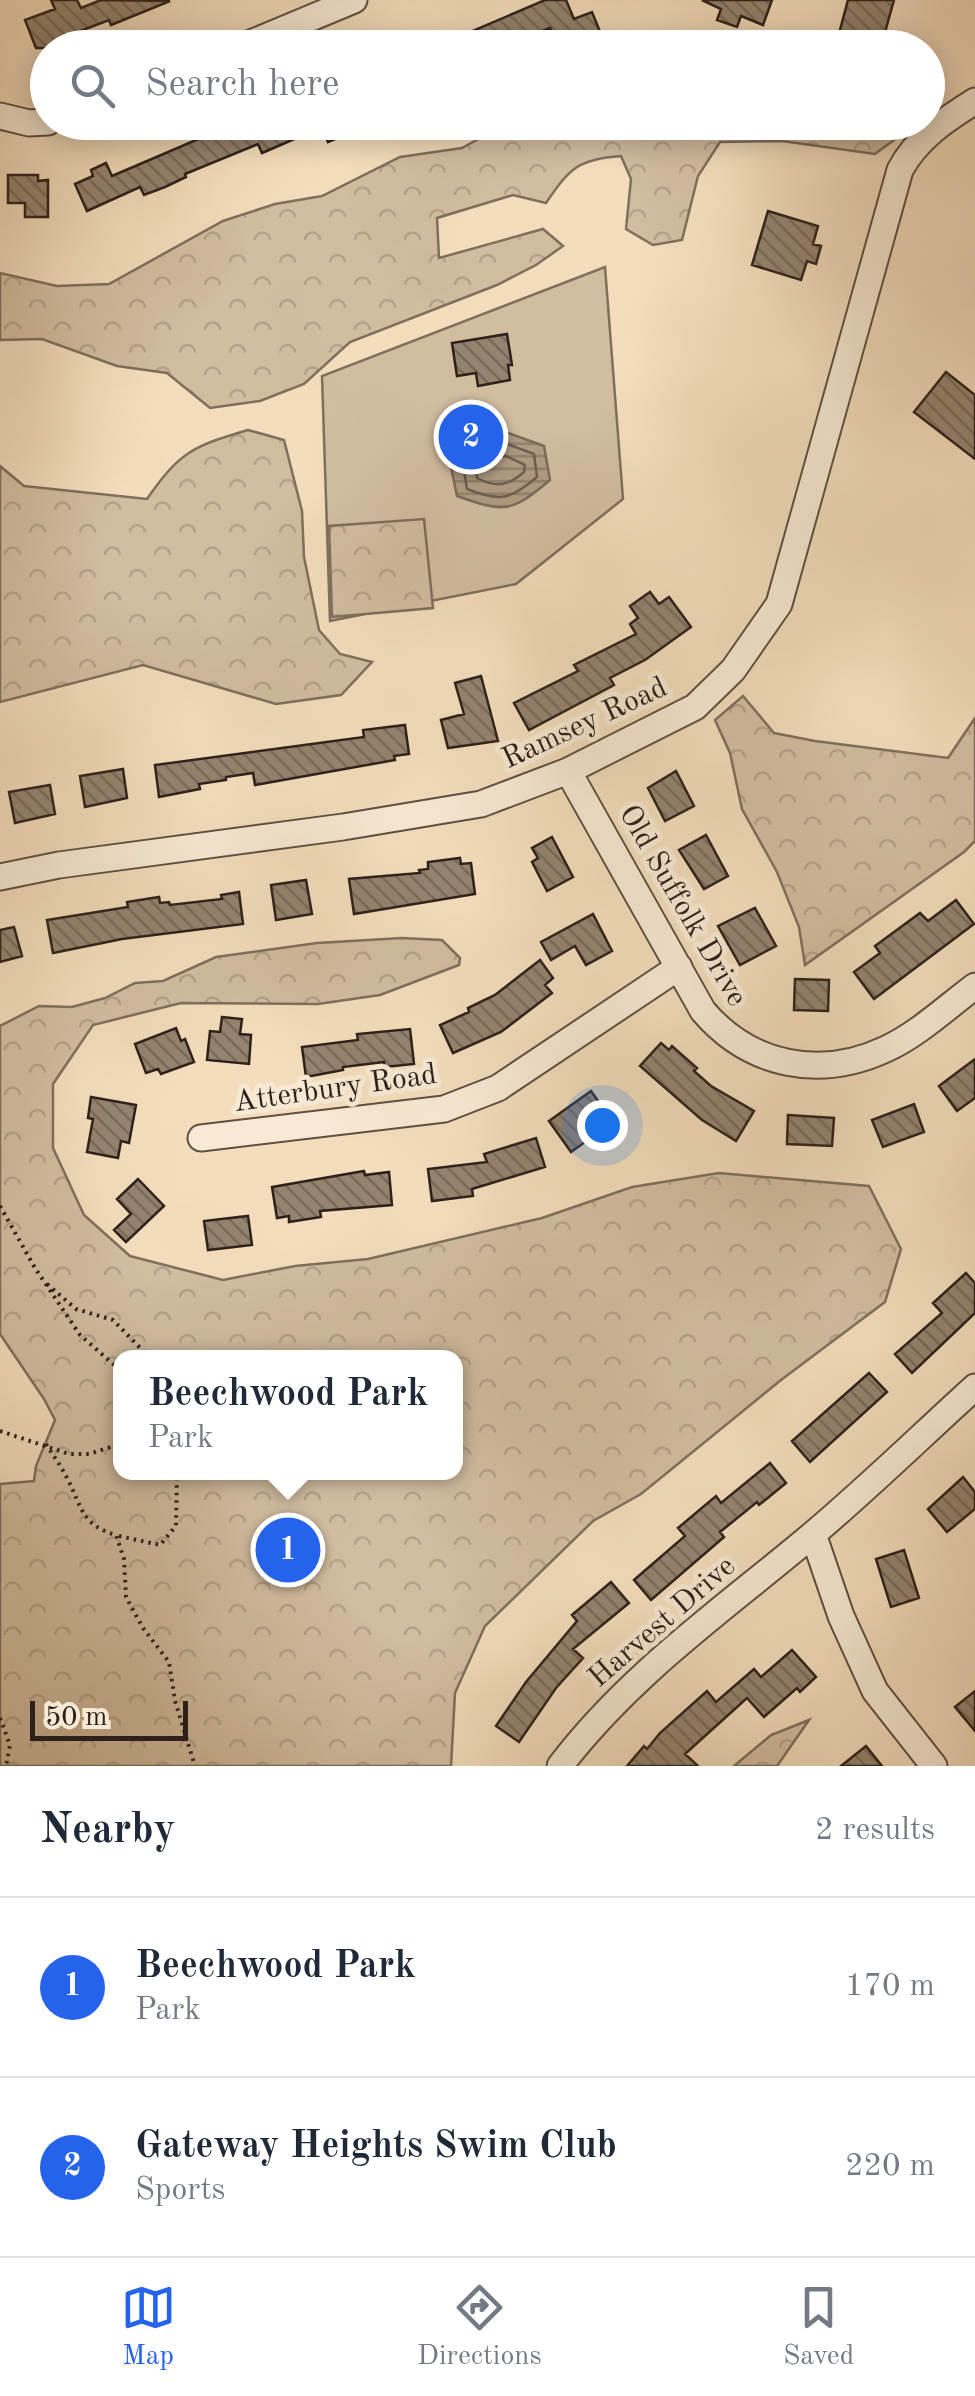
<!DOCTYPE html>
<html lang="en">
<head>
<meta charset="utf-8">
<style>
  :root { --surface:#fff; --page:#f6f6f7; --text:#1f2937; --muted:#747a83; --line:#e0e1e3; --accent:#2563eb }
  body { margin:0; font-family:"Old Standard TT",serif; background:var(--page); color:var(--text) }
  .scale { position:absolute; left:30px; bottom:25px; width:158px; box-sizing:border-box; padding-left:10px; border:5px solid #2e211b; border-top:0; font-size:28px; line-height:35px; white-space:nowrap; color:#2e211b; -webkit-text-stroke:8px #f7e9d3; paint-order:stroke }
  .you { position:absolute; left:602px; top:1125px; width:35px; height:35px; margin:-25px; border:8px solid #fff; border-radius:50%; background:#1a73e8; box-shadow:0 0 0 15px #1a73e833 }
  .badge { display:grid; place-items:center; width:65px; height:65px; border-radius:50%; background:var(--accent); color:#fff; font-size:32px; font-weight:700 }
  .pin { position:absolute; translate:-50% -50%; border:5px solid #fff; box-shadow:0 2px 10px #0006 }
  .popup { position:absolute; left:113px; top:1350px; width:350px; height:130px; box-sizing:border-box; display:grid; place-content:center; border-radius:20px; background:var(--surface); filter:drop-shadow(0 2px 8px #0005); font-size:32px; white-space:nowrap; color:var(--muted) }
  .popup b { font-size:38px; color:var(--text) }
  .popup::after { content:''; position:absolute; left:50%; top:100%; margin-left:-20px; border:20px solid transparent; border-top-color:var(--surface) }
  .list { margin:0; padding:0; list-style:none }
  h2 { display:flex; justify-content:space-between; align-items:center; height:130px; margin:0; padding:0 40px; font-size:42px }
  h2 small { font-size:32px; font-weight:400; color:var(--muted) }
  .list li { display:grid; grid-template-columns:65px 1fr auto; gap:30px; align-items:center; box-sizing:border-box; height:180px; padding:0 40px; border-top:2px solid var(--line) }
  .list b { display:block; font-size:38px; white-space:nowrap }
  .list p { margin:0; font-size:32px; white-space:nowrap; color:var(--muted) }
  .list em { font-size:32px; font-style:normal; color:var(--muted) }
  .icon { flex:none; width:55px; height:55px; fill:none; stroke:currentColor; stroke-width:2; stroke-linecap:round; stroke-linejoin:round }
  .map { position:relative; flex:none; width:975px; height:1766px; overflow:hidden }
  .search { position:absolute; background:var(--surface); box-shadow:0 5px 25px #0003; left:30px; right:30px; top:30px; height:110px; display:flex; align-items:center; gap:25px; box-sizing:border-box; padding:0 35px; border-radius:55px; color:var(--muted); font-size:38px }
  .sheet { height:490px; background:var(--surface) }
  nav { display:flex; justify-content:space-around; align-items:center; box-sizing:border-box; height:140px; border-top:2px solid var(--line); background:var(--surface); font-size:28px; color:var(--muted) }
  nav a { display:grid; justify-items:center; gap:5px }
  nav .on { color:var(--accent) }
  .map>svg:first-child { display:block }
</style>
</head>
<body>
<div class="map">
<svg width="975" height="1766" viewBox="0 0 975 1766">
  <defs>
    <pattern id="forest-crowns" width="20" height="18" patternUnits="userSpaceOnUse" patternTransform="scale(2.5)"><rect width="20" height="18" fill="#d2bda1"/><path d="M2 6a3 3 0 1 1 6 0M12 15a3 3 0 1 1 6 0" fill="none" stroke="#b5a28a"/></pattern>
    <pattern id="water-rules" width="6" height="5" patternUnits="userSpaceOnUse" patternTransform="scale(2.5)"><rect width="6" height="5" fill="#b09d85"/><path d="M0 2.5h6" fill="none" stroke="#90806c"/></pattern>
    <pattern id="building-back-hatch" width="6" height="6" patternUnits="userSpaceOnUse" patternTransform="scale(2.5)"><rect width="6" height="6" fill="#94836f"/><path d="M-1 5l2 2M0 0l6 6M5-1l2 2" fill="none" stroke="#796b5a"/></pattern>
  </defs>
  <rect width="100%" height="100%" fill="#f3ddbc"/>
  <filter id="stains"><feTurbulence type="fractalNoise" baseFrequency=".002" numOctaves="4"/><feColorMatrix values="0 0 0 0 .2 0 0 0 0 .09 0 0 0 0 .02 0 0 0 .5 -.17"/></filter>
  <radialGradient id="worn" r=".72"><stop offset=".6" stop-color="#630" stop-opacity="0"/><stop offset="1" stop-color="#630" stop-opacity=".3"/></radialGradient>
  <path fill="#d2bda1" stroke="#806f5e" stroke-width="2.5" d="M605,267L623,499L516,584L330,621L322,376Z"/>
  <path fill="url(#forest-crowns)" stroke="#806f5e" stroke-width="2.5" fill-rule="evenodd" d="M852,122L894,140L875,154L782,141L720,142L698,176L682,240L653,245L626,229L631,179L621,156C578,159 570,168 546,203L513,195L437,218L439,258L543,229L563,246L536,265L497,285L350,342L304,384L260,401L210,408L167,373L117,366L42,339L0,340V273L57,286L109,284L223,221L275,204L322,196L400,157L462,148L498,128L501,123Z
    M248,430L284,440L302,511L304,557L319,630L340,654L372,662L341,695L276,704L143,665L0,702V466L24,486L147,499C180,451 194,446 248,430Z
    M424,519L433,608L332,617L329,526Z
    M743,696L774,733L815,741L948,758L975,718V841L964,852L805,965L799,927L777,872L742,809L730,753L715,720Z
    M402,938L442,940L460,958L459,965L380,995L318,1004L181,1003L93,1025L53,1084V1148L84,1215L130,1256L223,1280L295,1266L368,1259L542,1218L632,1187L719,1173L869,1186L901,1249L885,1302L781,1380L641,1494L593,1521L485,1626L455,1693L451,1766H0V1484L34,1481L36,1466L55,1420L44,1399L0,1334V1026L39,1006L72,1007L105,998L135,983L163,981L216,957L317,943ZM120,1358H456V1472H120Z
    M809,1720L777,1766H734L771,1735Z"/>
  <path fill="url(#water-rules)" stroke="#7c6b5b" stroke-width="2.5" d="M508,433L544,446L550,480C511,513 505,513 457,496L450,462L481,438Z"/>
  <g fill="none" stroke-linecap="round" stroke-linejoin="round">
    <path stroke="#6f5f50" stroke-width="2.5" d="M507,444L534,454L537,477C510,500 500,502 467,489L463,465L485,447Z
      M506,456L525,465L524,472C508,486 496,488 477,478L476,470L490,459Z"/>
  </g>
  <path fill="url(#building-back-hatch)" stroke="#2e211b" stroke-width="2.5" d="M51,0H77L81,8L101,0L170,1L111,25L109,20L67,36L70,44L61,48H36L25,20L55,9Z
    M545,0H566L574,19L592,12L601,34L570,48H558L550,28L501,48H433Z
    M702,0H772L763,25L741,16L737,27L717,20L721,9Z
    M848,0H894L882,43L840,30Z
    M238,122H374L328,142L322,127L262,153L258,144L185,174L186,177L165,187L144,195L140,187L87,211L75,184L93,176L91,170L106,163L112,176Z
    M8,175H38V181L48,180V217H25V203H8Z
    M768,211L818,226L813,244L821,246L816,264L807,261L801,280L752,265Z
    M507,334L512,365H508L510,380L478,386L476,373L457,376L452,343Z
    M946,372L975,395V459L914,412Z
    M650,592L659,604L669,597L691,627L645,660L610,678L614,685L529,730L514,703L578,671L574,665L636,634L630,624L638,618L630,606Z
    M481,676L498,741L448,748L441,720L464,714L455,683Z
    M405,725L409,754L394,756L395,760L255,785L253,773L226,777V780L199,784L200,789L159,797L155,765L364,737L363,730Z
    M123,769L127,798L85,807L80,776Z
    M676,771L694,806L665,821L648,788Z
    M50,785L55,814L15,823L9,792Z
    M706,835L728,876L704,889L679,850Z
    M552,837L573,877L547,891L532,862L538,858L532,848Z
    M460,858L461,864L471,863L475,894L354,914L349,879L420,873L419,870L428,869V862Z
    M306,880L312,914L276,920L271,885Z
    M239,892L243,924L122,939L53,953L47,920L128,907L127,902L159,897L160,903L169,902L170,905L222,899L221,895Z
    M956,900L974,924L874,999L854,972L880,953L875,946L920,913L928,921Z
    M755,908L776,946L740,965L718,926Z
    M593,914L612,951L586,965L575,946L551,960L541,942Z
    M14,927L22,956L0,962V930Z
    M540,960L553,978L545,985L552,993L501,1032L453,1053L440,1025L469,1012L468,1008L495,995Z
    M795,979L829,980L828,1011L794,1010Z
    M222,1017L242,1019L240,1034L251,1035L249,1064L207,1060L210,1031L220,1032Z
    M176,1028L181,1041L185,1039L194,1062L161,1074L158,1069L146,1073L135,1044Z
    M410,1029L414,1064L384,1067V1062L343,1067V1070L306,1077L302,1047L358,1040L357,1034Z
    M661,1043L669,1050L672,1046L697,1068L694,1071L711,1086L754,1111L736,1141L702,1120L640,1066Z
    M975,1059V1098L957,1111L939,1086Z
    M591,1091L613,1122L571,1152L549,1121Z
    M91,1097L136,1105L129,1143L121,1141L118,1158L87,1152L93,1119L88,1118Z
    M914,1104L924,1132L883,1147L872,1120Z
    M788,1115L834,1118L832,1146L787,1144Z
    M536,1138L545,1167L472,1189L473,1196L432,1201L428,1169L487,1162L484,1154Z
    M364,1171L365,1175L389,1172L392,1205L320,1211L321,1217L289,1222V1216L277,1218L272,1187Z
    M138,1179L164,1206L126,1242L114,1230L131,1214L117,1199Z
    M248,1216L252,1245L208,1250L204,1221Z
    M966,1273L975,1283V1313L912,1373L895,1354L942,1313L933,1303Z
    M869,1373L887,1392L810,1462L792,1441Z
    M770,1463L786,1483L759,1505L757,1502L720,1532L724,1537L651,1600L634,1580L685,1536L678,1528L716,1496L721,1503Z
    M963,1477L975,1492V1509L947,1532L928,1509Z
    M904,1550L919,1598L891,1607L876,1559Z
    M611,1582L629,1603L573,1649L583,1658L556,1688L519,1742L496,1726L526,1682L577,1621L572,1615Z
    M792,1650L816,1677L800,1692L797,1688L764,1717L747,1698L685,1754L698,1766H627L644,1746L647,1749L660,1733L707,1691L716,1702L754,1669L761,1677Z
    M975,1691V1731L955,1707Z
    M866,1746L882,1766H841Z"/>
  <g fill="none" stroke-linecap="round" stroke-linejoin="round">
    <g stroke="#5f5043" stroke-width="29">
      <path id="minor" d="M239,48L354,0
        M0,116L29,123L48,122
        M568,771L703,1011C750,1066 820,1080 886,1049C917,1035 947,1007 975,986
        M0,877L59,865L343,827L481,804L568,771L695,707L733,670L779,604L900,170C917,138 945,120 975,101
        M201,1138L444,1109L498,1088L679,967
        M813,1534L841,1616L875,1691L934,1766
        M560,1766C630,1674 724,1609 812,1535C868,1488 921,1436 975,1387"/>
    </g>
    <path stroke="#2e211b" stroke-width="4" stroke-dasharray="2.5 5" stroke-linecap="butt" d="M0,1206L35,1268L80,1335L120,1370
      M47,1284L76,1309L113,1320L150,1358
      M0,1431L69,1454H89L120,1444
      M46,1444C53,1455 61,1466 67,1478C82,1507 81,1525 116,1535L124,1559L126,1597L143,1628L169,1662L175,1701L195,1766
      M119,1536L160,1545L176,1526L177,1472
      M0,1718L10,1745L6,1766"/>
    <use href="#minor" stroke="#f7e9d3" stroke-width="25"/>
  </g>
  <g text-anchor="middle" stroke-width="10" stroke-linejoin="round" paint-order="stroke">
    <g font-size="30" fill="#2e211b" stroke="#f7e9d3">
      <text transform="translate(584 722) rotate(-25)" y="10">Ramsey Road</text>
      <text transform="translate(684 905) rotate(60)" y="10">Old Suffolk Drive</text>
      <text transform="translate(335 1087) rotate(-8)" y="10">Atterbury Road</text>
      <text transform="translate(661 1621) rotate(-41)" y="10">Harvest Drive</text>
    </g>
  </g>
  <rect width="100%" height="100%" filter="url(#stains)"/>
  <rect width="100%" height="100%" fill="url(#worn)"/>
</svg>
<div class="scale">50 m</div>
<div class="you"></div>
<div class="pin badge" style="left:288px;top:1550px">1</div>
<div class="popup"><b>Beechwood Park</b>Park</div>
<div class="pin badge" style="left:471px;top:437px">2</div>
<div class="search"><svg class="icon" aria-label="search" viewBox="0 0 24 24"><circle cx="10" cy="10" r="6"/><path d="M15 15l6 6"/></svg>Search here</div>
</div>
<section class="sheet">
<h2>Nearby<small>2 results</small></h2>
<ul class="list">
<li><span class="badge">1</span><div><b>Beechwood Park</b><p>Park</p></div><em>170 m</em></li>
<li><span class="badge">2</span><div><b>Gateway Heights Swim Club</b><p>Sports</p></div><em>220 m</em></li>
</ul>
</section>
<nav>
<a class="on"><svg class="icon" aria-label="map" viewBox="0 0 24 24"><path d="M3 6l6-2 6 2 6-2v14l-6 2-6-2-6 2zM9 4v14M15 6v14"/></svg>Map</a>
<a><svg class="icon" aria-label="directions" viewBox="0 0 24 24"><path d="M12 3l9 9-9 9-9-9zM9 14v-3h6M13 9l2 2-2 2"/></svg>Directions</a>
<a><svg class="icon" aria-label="saved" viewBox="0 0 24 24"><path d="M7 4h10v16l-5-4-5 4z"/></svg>Saved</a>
</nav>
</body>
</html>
